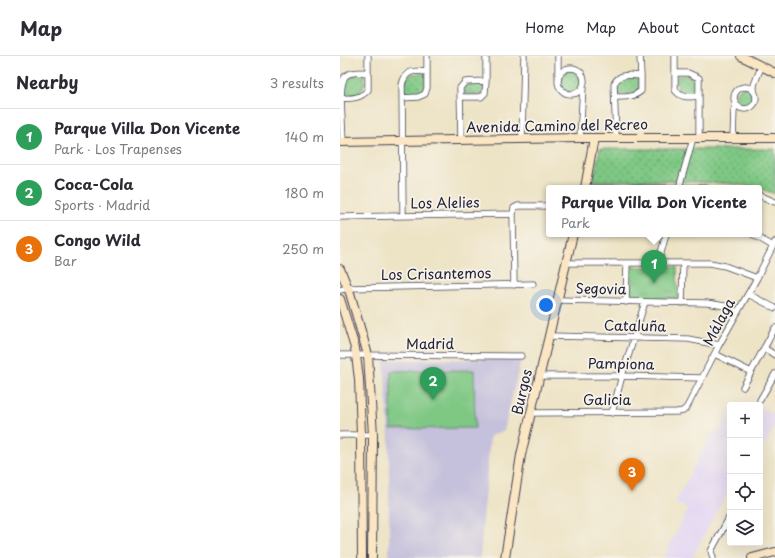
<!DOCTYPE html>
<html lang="en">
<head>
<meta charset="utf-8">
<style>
  :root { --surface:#fff; --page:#f7f7f7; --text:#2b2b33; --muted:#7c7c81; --line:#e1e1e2; --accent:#c8321e }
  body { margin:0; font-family:"Playpen Sans",sans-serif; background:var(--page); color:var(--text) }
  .controls { position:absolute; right:12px; bottom:12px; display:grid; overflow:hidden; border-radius:4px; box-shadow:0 4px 16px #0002 }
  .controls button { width:36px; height:36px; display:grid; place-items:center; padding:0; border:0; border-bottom:1px solid var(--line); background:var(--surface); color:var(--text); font:20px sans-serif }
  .you { position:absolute; left:206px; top:249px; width:14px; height:14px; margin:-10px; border:3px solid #fff; border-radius:50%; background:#1a73e8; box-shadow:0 0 0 6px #1a73e833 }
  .badge { display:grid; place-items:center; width:26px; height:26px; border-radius:50%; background:var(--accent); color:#fff; font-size:13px; font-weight:700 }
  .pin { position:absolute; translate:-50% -33px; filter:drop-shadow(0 1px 2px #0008) }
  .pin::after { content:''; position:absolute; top:21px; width:14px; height:12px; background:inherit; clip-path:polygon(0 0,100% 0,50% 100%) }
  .popup { position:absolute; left:206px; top:129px; width:216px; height:52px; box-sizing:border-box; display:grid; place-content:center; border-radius:4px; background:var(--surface); filter:drop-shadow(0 1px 3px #0005); font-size:13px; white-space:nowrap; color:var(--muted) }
  .popup b { font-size:15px; color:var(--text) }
  .popup::after { content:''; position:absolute; left:50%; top:100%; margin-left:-8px; border:8px solid transparent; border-top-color:var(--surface) }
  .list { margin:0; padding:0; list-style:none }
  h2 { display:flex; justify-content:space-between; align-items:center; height:52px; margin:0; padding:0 16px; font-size:17px }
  h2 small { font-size:13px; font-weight:400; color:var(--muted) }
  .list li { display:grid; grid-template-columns:26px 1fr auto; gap:12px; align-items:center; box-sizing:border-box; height:56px; padding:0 16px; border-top:1px solid var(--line) }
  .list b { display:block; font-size:15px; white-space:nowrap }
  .list p { margin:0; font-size:13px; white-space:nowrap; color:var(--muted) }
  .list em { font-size:13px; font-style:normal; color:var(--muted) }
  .icon { flex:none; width:22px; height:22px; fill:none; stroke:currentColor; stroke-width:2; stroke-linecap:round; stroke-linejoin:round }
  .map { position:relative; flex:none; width:435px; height:502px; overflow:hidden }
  header { display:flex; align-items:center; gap:24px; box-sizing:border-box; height:56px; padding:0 20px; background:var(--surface); border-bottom:1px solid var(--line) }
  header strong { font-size:19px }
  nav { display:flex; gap:22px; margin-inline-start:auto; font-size:14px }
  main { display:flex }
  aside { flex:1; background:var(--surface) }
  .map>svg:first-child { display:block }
</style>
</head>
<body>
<header>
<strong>Map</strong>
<nav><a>Home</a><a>Map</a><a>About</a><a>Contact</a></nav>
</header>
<main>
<aside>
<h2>Nearby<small>3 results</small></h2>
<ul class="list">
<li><span class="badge" style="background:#2e9e5b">1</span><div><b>Parque Villa Don Vicente</b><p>Park · Los Trapenses</p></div><em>140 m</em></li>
<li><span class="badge" style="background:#2e9e5b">2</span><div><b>Coca-Cola</b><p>Sports · Madrid</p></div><em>180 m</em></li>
<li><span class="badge" style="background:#e8710a">3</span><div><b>Congo Wild</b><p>Bar</p></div><em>250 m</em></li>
</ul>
</aside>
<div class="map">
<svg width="435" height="502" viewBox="0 0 435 502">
  <defs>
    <pattern id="grass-dots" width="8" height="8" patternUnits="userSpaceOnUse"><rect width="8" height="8" fill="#7fc884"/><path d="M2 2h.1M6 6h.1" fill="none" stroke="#68a26d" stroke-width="1.8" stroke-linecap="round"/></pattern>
    <pattern id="park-tufts" width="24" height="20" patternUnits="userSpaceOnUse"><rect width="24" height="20" fill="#7fc884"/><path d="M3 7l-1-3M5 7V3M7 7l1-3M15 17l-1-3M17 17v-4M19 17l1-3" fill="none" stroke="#68a26d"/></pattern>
  </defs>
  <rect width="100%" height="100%" fill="#f7f3e8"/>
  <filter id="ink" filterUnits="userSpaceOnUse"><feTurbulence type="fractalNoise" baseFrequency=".025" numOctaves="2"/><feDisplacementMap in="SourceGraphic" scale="8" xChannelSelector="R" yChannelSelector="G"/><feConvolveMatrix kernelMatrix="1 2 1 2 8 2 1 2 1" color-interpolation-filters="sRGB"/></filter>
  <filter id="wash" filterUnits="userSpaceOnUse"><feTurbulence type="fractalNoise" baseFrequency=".012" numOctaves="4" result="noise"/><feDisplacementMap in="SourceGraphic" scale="16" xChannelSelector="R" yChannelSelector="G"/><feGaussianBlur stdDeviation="0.9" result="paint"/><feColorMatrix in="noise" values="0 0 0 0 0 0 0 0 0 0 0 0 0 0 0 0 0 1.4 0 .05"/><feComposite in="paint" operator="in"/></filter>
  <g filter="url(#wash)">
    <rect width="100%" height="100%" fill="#ede3c5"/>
    <path fill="#e1d4f4" d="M420,351L435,360V370L420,397Z
      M390,354V431L352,502H323L348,453L335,447L371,378L380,374Z"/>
    <path fill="#c5c0db" d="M181,303L164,375L150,380L140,502H49V380L44,304Z"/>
    <path fill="url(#grass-dots)" stroke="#507560" d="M219 25a12 12 0 1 1 24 0a12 12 0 1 1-24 0Z
      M25,17C24,35 24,39 4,41L6,24L12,19Z
      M86,17L85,32L81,38L64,40C64,31 63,26 70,18Z
      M348,19L357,23V38C349,39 344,39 337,33V20Z
      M299,21V34L293,38L276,39V28L280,23Z
      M127,28H142L144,33L141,39L125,38L123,33Z
      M395 41a10 10 0 1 1 20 0a10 10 0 1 1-20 0Z
      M260,93H435V138C411,128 386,127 360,126C324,124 289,125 253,125Z"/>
    <path fill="url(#park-tufts)" stroke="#507560" d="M291,211H337L338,242H291Z"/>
    <path fill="#7fc884" stroke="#507560" d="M134,314L135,372L51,373V315Z"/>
  </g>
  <g filter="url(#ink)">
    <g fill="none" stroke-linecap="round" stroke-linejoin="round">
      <g stroke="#403f50" stroke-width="7">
        <path id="street" d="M218,0V20
          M335,0V34C342,43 350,41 359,40V82
          M218 25a13 13 0 1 1 26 0a13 13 0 1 1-26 0Z
          M335,17H348L359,22V40
          M394 42a11 11 0 1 1 22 0a11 11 0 1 1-22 0Z
          M414,35V29L421,11
          M120,41H141L145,37L146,25
          M275,41C284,41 293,42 301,35V20
          M1,42C2,18 3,16 28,16
          M62,42L78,41L85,38L87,32V16
          M240,82L243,31
          M276,82L274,28C279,17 290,19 301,20L300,0
          M393,82L394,54L396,49
          M182,83L184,0
          M121,84L120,32L125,26L146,25V0
          M3,86L1,42C12,43 21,42 28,34V0
          M245,132H366
          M339,132L353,82
          M419,139L435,146
          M63,160L62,29C65,14 74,14 87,16V0
          M0,161L173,158
          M412,178L433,190
          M226,207H370L385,210L417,222
          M318,208L326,178
          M174,229L173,158L174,152L178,150H205
          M0,234L8,232L193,228
          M408,238L435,252
          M218,244L367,247L385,250L398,256
          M286,246L287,207
          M342,247L343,207
          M209,280L348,283L379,289
          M424,292L435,299
          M375,298L411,316
          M0,299L181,300
          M199,320H282L362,322
          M403,331L435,272
          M420,344L435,318
          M191,357L337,356L343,355L347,351L379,289L417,222L435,186
          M272,357L282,320L305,246
          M0,379H33
          M373,502L371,495L390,460"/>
      </g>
      <g stroke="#403f50" stroke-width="10">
        <path id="secondary" d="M401,0L435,17
          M0,86L240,82H435
          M245,132L254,82
          M0,213L10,237L28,299L33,379L32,502
          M0,243L15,292L19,323L21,379L22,502
          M165,502L181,399L233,178
          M412,502L435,496"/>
      </g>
      <use href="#street" stroke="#fff" stroke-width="5.5"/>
      <use href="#secondary" stroke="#fbe6c4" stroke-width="8"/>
    </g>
  </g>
  <g text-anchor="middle" stroke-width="3.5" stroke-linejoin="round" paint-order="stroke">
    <g font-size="14" fill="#22223b" stroke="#f7f3e8">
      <text transform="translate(217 70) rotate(-1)" y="5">Avenida Camino del Recreo</text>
      <text transform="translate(105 147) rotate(-1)" y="5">Los Alelies</text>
      <text transform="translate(96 218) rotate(-1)" y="5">Los Crisantemos</text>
      <text transform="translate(261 233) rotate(1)" y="5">Segovia</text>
      <text transform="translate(379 266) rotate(-62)" y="5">Málaga</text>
      <text transform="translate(295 270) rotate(1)" y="5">Cataluña</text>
      <text x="90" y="293">Madrid</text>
      <text transform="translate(281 308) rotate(1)" y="5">Pampiona</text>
      <text transform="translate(182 336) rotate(-77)" y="5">Burgos</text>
      <text x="267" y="349">Galicia</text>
    </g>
  </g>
</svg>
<div class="controls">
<button>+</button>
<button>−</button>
<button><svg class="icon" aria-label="locate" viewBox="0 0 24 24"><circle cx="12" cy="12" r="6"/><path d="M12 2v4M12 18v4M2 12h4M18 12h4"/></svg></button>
<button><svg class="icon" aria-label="layers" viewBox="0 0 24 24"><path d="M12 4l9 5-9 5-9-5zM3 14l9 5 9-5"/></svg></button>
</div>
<div class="you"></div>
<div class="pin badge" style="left:314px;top:227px;background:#2e9e5b">1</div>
<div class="popup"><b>Parque Villa Don Vicente</b>Park</div>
<div class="pin badge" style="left:93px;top:344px;background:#2e9e5b">2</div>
<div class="pin badge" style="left:292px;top:435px;background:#e8710a">3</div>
</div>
</main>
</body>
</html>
